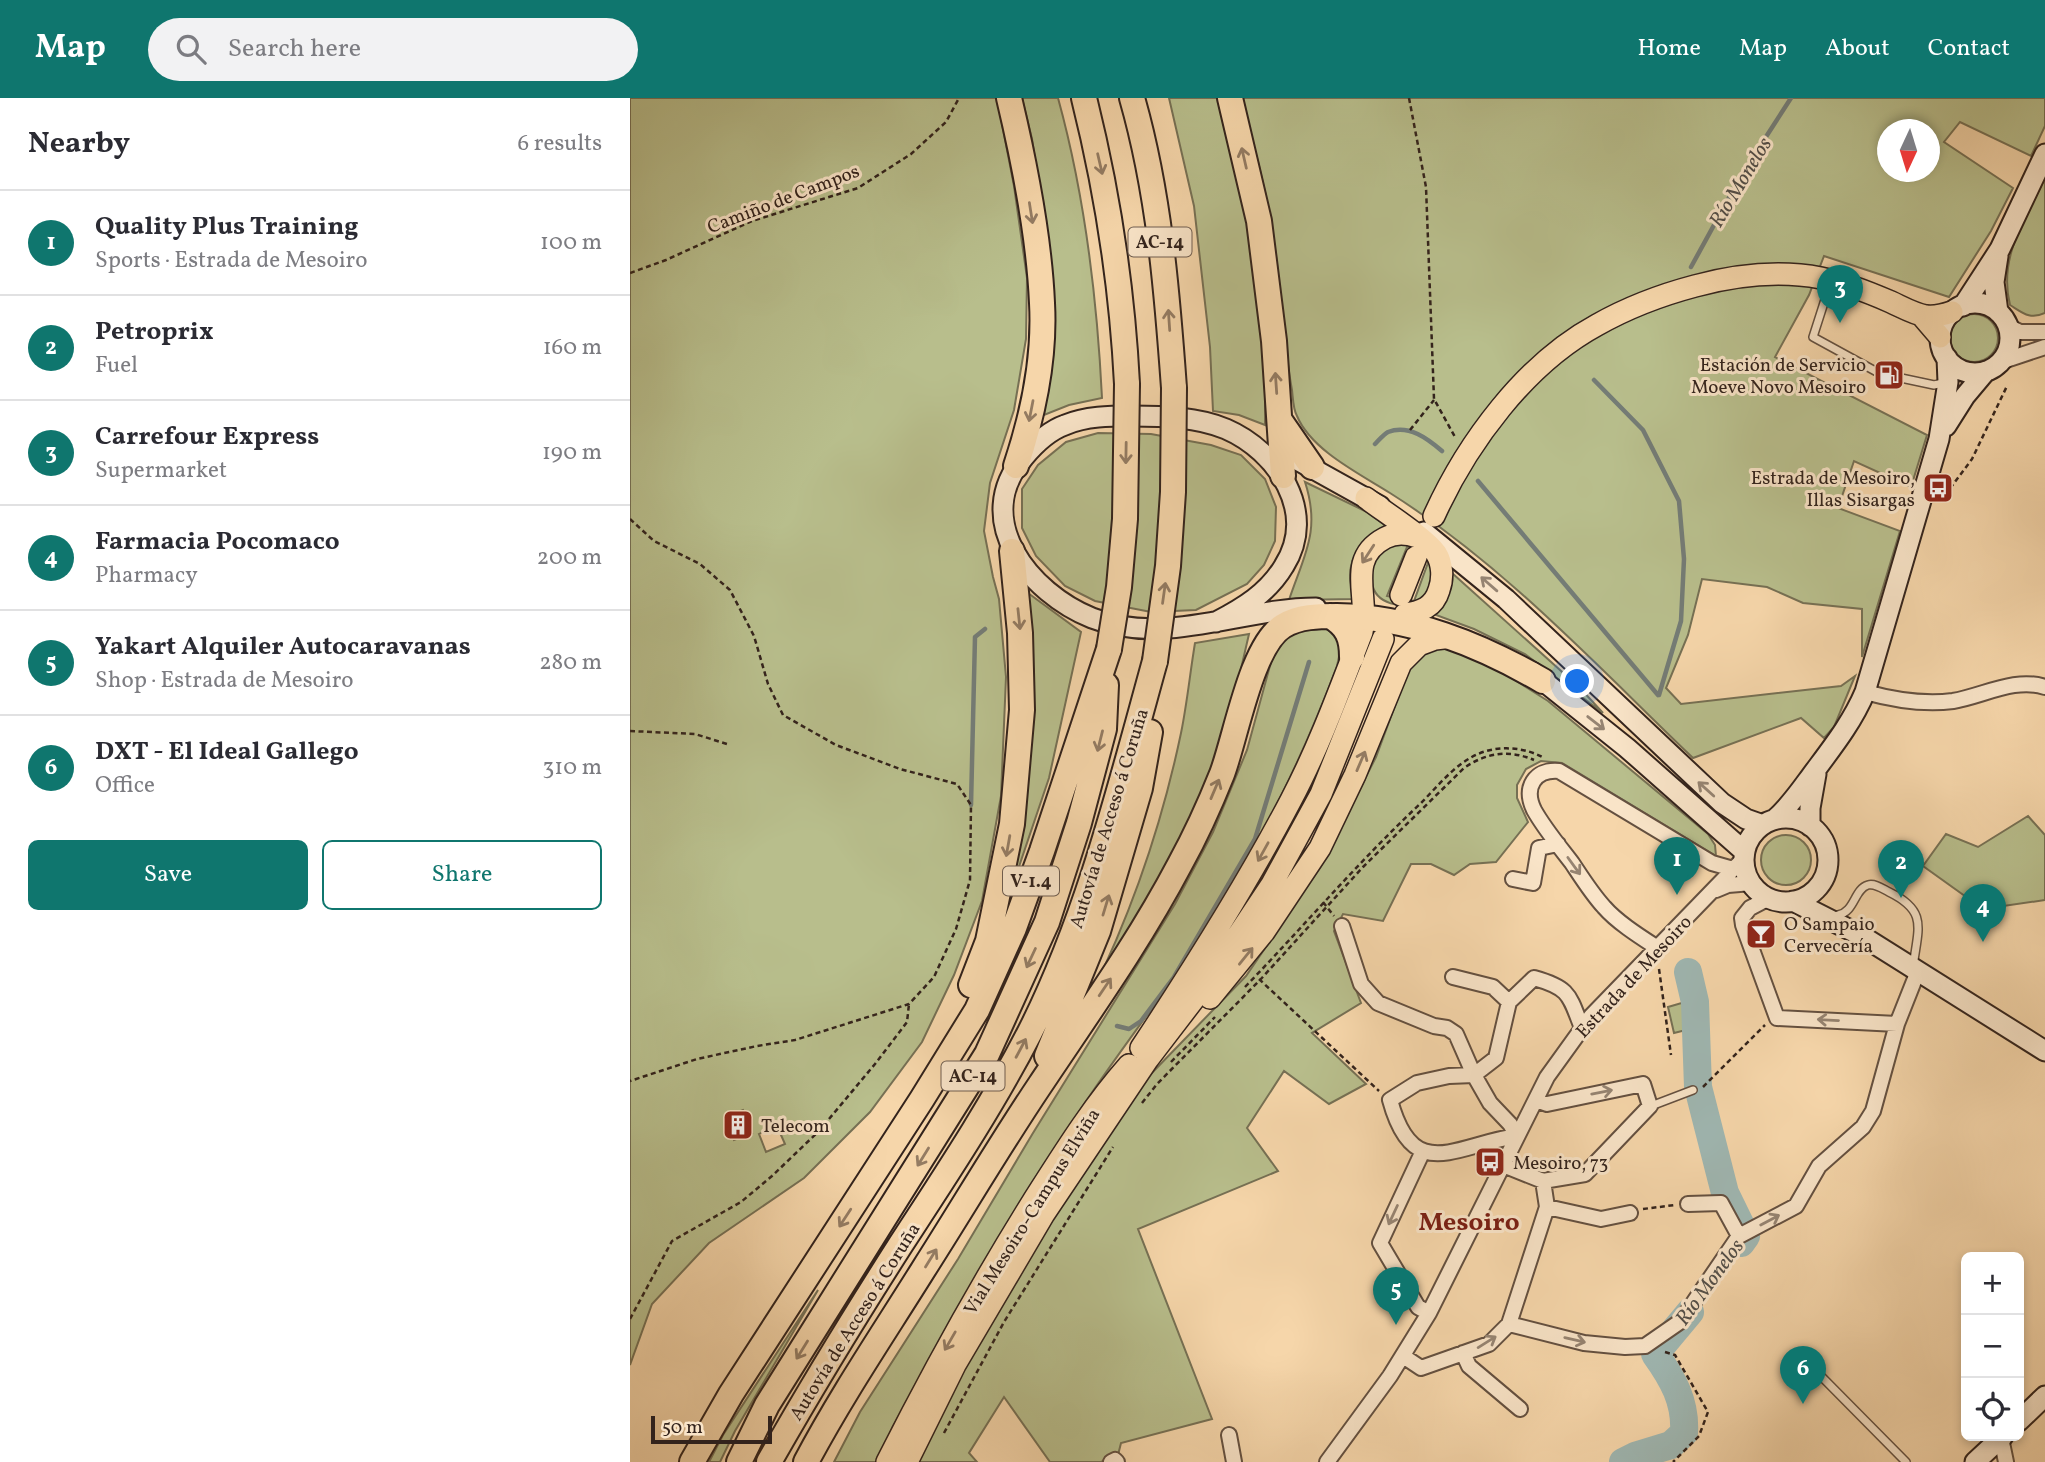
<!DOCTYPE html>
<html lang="en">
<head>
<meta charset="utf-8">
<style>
  :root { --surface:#fff; --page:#f2f2f3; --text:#2b2b33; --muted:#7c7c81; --line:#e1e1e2; --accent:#0f766e }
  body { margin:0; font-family:Vollkorn,serif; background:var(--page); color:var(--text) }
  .controls { position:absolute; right:21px; bottom:21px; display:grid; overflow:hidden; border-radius:10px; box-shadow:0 4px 10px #0003 }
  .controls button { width:63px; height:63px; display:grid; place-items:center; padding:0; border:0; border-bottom:2px solid var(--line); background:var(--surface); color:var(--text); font:35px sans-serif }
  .compass { position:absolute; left:1247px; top:21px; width:63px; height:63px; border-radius:50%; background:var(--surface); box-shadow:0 4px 10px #0003; rotate:184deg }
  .scale { position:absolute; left:21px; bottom:18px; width:121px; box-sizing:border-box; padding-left:7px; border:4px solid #33231c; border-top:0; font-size:19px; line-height:24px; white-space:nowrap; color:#33231c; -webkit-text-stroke:5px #f9e4c8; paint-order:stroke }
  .you { position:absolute; left:948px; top:584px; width:24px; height:24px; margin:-18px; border:5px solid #fff; border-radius:50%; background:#1a73e8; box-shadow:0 0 0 10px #1a73e833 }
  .badge { display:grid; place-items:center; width:46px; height:46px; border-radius:50%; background:var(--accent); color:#fff; font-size:23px; font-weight:700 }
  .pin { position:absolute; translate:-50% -58px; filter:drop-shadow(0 2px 4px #0008) }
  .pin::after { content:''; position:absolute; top:37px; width:24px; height:21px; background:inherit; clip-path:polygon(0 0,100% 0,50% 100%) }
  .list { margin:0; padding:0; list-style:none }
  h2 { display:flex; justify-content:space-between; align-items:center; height:91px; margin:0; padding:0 28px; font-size:30px }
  h2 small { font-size:23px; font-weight:400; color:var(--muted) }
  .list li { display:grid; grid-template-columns:46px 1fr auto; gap:21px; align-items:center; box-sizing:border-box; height:105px; padding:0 28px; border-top:2px solid var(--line) }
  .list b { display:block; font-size:26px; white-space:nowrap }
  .list p { margin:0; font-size:23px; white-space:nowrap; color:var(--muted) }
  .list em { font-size:23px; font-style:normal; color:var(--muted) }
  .actions { display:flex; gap:14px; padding:21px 28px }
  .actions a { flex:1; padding:16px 0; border:2px solid var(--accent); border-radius:10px; text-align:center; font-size:24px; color:var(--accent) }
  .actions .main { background:var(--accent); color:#fff }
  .icon { flex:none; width:38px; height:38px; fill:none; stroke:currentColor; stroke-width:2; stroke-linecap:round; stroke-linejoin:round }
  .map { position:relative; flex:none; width:1415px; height:1364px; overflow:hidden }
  header { display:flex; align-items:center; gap:42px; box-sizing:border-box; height:98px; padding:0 35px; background:var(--accent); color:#fff }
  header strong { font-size:33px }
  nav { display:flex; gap:38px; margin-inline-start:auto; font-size:24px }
  .search { width:490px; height:63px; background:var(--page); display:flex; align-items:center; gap:18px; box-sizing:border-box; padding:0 24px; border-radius:38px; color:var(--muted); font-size:26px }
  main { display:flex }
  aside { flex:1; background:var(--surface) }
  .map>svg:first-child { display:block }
</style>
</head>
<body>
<header>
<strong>Map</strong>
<div class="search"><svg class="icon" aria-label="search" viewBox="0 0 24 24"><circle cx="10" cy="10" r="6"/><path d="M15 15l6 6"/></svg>Search here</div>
<nav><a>Home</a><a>Map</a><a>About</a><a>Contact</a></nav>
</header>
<main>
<aside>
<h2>Nearby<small>6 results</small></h2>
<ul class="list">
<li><span class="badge">1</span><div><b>Quality Plus Training</b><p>Sports · Estrada de Mesoiro</p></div><em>100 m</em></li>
<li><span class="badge">2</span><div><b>Petroprix</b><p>Fuel</p></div><em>160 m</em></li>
<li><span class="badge">3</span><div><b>Carrefour Express</b><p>Supermarket</p></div><em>190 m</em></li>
<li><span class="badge">4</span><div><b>Farmacia Pocomaco</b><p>Pharmacy</p></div><em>200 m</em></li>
<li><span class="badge">5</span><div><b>Yakart Alquiler Autocaravanas</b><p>Shop · Estrada de Mesoiro</p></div><em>280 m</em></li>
<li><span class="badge">6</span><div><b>DXT - El Ideal Gallego</b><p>Office</p></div><em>310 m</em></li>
</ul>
<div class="actions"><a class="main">Save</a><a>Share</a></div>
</aside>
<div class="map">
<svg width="1415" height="1364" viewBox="0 0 1415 1364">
  <rect width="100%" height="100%" fill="#f6d6aa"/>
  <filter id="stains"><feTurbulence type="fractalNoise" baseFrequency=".00286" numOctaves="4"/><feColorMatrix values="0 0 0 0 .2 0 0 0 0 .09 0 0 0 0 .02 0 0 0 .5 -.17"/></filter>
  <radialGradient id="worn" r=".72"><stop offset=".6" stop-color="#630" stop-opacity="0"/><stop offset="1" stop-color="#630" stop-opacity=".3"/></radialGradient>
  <path fill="#b8be8c" stroke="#767054" stroke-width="2" fill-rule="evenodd" d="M0,0H367L384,88L397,180L396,241L384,312L360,385L354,433L363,479L369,501L376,579L371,698L352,803L324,877L292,944L240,1014L174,1080L79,1145L22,1206L0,1267ZM113,1012L122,1035L104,1042L95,1019ZM147,1028L155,1046L136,1054L129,1036Z
    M392,0H428C455,98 467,198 472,300L439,307L414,317L419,259L421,166L402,41Z
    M539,0H588L620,130L635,256V327L609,317L583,313L580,249L564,108Z
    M610,0H1415V28L1401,58L1330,24L1314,44L1383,90L1361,133L1319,199L1194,158L1179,197L1145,259L1297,337L1281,389L1224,363L1208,410L1270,433L1232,559V511L1173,505L1137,489L1072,481L1058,537L1036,590L1051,606L1211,588L1225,578L1204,629L1194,640L1171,620L1063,660C966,567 874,467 760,395C730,376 681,352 667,318C663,311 663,300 662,292C655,254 652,215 648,176C642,116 628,57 610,0ZM1258,32H1300V74H1258Z
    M1415,80V215C1400,222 1393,215 1380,207C1368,159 1395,122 1415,80Z
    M1320 240a24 24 0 1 1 48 0a24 24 0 1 1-48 0Z
    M468,335L521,336L581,347L611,357L635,381L646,409L645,443L634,467L617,486L566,512L521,514L465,503L435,488L406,458L392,430V391L408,367L436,344Z
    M675,384L737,414L756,428C728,446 710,467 726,501L659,502C674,457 691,433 675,384Z
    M779,445C784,448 793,451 797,456C807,469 806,496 790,504C773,512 745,506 742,485C737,456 753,447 779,445ZM777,449L799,462L784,503L757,498Z
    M822,475L950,590L973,615L895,556L844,531L806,517L819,494Z
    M398,495L451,534L419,680L377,804Z
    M689,529C711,533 712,550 707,568C672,661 628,751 575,834C534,897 487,955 447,1017C381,1118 322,1223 263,1328L248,1364H204L230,1314L328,1161L403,1035L545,806L583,734L617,652L641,564L648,547L658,538L674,531Z
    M619,536L599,623L563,722L460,899C501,816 532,726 551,635C557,606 560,575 565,545Z
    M807,551H825L863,568L918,603L1078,736L1085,747L1086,758L932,665L911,663L896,671L887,687V700L898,724L866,764L840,766L824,777L801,766H781L753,823L713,816L704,833L731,905L682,935L736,986L699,1006L654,973L617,1030L648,1073L508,1131L582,1321L491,1345L488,1357L471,1364H420L374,1299L339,1355L347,1364H286L335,1267L414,1133L518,979L616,878L691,768L746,659L779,570L791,557Z
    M1398,718L1415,737V802L1353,811L1293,768L1316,736L1348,749Z
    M1131 762a25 25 0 1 1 50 0a25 25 0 1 1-50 0Z
    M1055,904L1060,931L1044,935L1038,909Z
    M188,1192L105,1333L90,1364H79L93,1337Z"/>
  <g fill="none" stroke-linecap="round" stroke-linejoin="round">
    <path stroke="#747c76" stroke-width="4.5" d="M1061,169L1112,76L1161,0
      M964,282L1013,332L1049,403L1054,461L1051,523L1029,597
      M745,346C749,342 754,336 758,334C779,326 798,341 812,353
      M848,383L1028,597
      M341,707L345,539L355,531
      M487,928L499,931L511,923L544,879L625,741L679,564"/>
    <path stroke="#9fb7b2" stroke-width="28" d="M1058,874L1065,904L1068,989L1095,1095L1116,1138L1111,1145
      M993,1364L1005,1358L1041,1347L1054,1335C1056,1304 1043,1281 1025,1256L1060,1214"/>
    <g stroke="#645040" stroke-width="10">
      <path id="lane" d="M1200,186L1183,239L1247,274
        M1271,280L1304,287L1317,284
        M1208,817C1225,814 1224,791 1238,787C1245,785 1253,791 1259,794C1296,812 1289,828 1284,862L1285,866
        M1021,1008L1063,992
        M1187,1274L1276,1364"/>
    </g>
    <g stroke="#645040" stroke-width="18">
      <path id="street" d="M1378,228L1390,234H1415
        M1370,264L1415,249
        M1235,594C1264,602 1293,607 1323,603C1353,598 1385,579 1415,589
        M883,781L903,785L909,750L928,746
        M1086,792L1098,787L1122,785
        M1139,800L1120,810L1112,820L1113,827L1147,920L1267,926
        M712,828L731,886L748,905L804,928L817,930L826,936L844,977L860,1005L880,1026L887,1038C825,1047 783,1087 760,1002L787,985L819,978L844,977L866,960L879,904L904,880C940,890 939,897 952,930
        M1026,849C1009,838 987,824 974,809C962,796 952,780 942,765C929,748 914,730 904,712C893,689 905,671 929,673L1082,765L1103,771
        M823,879L863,889L879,904
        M792,1055L750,1145L788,1209L799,1215
        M873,1067L913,1083L955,1076L1020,1008L1013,986L917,1006L906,1002
        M1058,1106L1091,1105L1109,1138
        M917,1109L971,1121L1000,1115
        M879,1226L954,1245L995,1249L1015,1248L1051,1223L1109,1138L1166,1108L1189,1068L1233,1029L1243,1013L1267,926L1288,873
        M833,1255L839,1268L890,1311
        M773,1258L791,1270L859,1246L879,1226L917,1109L913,1083
        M599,1337L604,1364
        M1371,1340L1376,1364
        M481,1364L485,1362L487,1364
        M697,1364L760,1278L799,1215L917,979L961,918L1114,760"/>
    </g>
    <g stroke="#33231c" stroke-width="23">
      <path id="secondary" d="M1310 240a35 35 0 1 1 70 0a35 35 0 1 1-70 0Z
        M1333,208L1370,151L1415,56
        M1368,214L1364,184L1368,158
        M1316,328L1335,298L1356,273
        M669,363L750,408
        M794,434L876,501L1092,705L1116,721L1133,727
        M586,524C613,510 638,495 654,468C688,414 647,353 596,331C568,319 532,318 502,318C480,318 456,318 435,327C418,333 405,346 394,359C340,422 400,495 462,520C536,549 610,510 686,510
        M902,574L997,650L1115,754
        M1114 762a42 42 0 1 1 84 0a42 42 0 1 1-84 0Z
        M1145,721C1159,709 1170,693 1181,678C1201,651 1222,625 1235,594L1309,341L1318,284L1317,260
        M1180,728V710L1186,676
        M1163,803L1232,838L1415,953
        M1389,1323L1415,1298
        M1345,1364L1373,1338"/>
    </g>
    <g stroke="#33231c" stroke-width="24">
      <path id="primary" d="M1292,218L1310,239
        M736,400C753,413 794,439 806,455C813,466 813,481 809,492C804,509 791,514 775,516
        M804,418C837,345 895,266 967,227C997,210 1031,197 1065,188C1106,177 1149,172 1191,180C1216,185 1238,194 1261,204C1272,209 1284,216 1296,218C1304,219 1313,217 1322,214
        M771,497L786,459
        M580,900L634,834L690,750L725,677L771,565L789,547L805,541L822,539
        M511,950C564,870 616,788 661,702C689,649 710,591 732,534C740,499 715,461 755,440C766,434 776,435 787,439
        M257,1364C302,1275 350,1188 403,1103C433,1056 462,1009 499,967
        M277,1364L325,1267L414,1116L518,961L574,888L642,786L691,696L753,541"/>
    </g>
    <g stroke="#33231c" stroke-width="28">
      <path id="highway" d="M379,0C395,67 409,137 412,205C415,259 403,317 386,368
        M454,0C478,96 492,188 497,286
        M502,0C529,94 537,193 544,290
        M600,0L629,123L644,243L653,378
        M651,324L682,369
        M700,518C717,528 722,539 722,559
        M341,887L358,843L382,726L392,612L390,535L382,453
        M417,958L468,833L510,690L520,634
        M62,1364L101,1296L292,1001L347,912L384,830L412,753L479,551
        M109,1364L137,1307L357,956L417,824L449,725L474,631L476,587
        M139,1364C181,1290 225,1218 271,1146C316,1077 362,1008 400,934C459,817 490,689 525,563
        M176,1364C211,1298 253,1236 293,1172C332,1111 369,1048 410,987C458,915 509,844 550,766C566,737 580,706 592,676C606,639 621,548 653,528C669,518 689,518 707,518C782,519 849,546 913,583"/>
    </g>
    <path stroke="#33231c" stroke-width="2.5" stroke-dasharray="5 3.5" stroke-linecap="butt" d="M779,0L796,89L804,301L825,339
      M0,175L36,162L122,123L228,90L281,56L316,24L329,0
      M780,332L804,302
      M1310,404L1342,361L1377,288
      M0,421L24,443L70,466L100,492L124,538L138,586L153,617L206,647L270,671L327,686L341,707L340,782L326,831L304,879L279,906L165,942L127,948L67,961L0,983
      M0,633L65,636L97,646
      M693,804L704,818
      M1029,871L1041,957
      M629,881L749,993
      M615,889C674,828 729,763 791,705C808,688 825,666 848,656C868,647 895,649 914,660
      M541,964L585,919
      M1073,989L1135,927
      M512,1005L527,986L630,882L733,769L834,670C856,655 878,651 904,662
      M1013,1111L1045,1107
      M0,1221L42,1143L111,1104L142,1078L189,1033L245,966L277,924L279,906
      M1035,1254L1045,1257L1078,1314L1069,1338L1043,1364
      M314,1335L374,1224L483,1049"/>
    <use href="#lane" stroke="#f9e4c8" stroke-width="7"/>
    <use href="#street" stroke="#f9e4c8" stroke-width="14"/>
    <use href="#secondary" stroke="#f9e4c8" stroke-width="19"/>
    <use href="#primary" stroke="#f6d6aa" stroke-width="21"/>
    <use href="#highway" stroke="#f6d6aa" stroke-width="24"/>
    <g stroke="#33231c" stroke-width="28" stroke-linecap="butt">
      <path id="highway-bridge" d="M479,551L489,489L495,421L497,286
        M525,563L538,468L543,394L544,290"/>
    </g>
    <use href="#highway-bridge" stroke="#f6d6aa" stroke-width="24"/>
  </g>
  <defs><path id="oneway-shaft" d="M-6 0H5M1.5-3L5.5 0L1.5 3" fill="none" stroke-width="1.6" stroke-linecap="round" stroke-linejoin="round" transform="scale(1.75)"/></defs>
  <g stroke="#947c63">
    <use href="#oneway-shaft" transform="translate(614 60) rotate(-103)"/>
    <use href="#oneway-shaft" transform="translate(470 66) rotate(77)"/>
    <use href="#oneway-shaft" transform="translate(401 115) rotate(81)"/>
    <use href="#oneway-shaft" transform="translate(539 222) rotate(-94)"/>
    <use href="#oneway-shaft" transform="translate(646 285) rotate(-94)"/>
    <use href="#oneway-shaft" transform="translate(401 313) rotate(101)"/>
    <use href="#oneway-shaft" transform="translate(496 355) rotate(91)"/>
    <use href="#oneway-shaft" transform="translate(738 456) rotate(123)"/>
    <use href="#oneway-shaft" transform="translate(534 495) rotate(-82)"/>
    <use href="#oneway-shaft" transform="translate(389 521) rotate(84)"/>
    <use href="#oneway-shaft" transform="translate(470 643) rotate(104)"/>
    <use href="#oneway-shaft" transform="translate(731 663) rotate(-67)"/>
    <use href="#oneway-shaft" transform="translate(585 691) rotate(-67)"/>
    <use href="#oneway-shaft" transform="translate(378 748) rotate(100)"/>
    <use href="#oneway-shaft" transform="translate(633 754) rotate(119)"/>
    <use href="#oneway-shaft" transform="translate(476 807) rotate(-73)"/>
    <use href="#oneway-shaft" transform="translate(616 858) rotate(-51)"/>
    <use href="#oneway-shaft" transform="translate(401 860) rotate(115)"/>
    <use href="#oneway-shaft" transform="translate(475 889) rotate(-56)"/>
    <use href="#oneway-shaft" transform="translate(391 950) rotate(-62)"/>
    <use href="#oneway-shaft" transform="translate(293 1059) rotate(122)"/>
    <use href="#oneway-shaft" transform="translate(215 1120) rotate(123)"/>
    <use href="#oneway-shaft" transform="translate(301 1160) rotate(-58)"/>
    <use href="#oneway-shaft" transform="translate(320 1243) rotate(120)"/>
    <use href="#oneway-shaft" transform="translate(172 1252) rotate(122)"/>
  </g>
  <g stroke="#968472">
    <use href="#oneway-shaft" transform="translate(859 486) rotate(-139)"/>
    <use href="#oneway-shaft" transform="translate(966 625) rotate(38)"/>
    <use href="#oneway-shaft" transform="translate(1076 691) rotate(-138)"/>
    <use href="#oneway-shaft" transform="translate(944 768) rotate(54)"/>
    <use href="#oneway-shaft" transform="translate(1198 922) rotate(-177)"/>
    <use href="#oneway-shaft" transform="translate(972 994) rotate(-11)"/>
    <use href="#oneway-shaft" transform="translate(763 1117) rotate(115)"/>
    <use href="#oneway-shaft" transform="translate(1140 1122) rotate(-28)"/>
    <use href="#oneway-shaft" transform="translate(945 1242) rotate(13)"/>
    <use href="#oneway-shaft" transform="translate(857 1244) rotate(-32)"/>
  </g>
  <defs>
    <g id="fuel-square" transform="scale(1.575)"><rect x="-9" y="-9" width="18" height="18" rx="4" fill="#8f2418" stroke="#f9e4c8"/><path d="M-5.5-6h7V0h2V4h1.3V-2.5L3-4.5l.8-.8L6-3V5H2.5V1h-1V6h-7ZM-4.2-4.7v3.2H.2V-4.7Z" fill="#fff"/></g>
    <g id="bus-square" transform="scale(1.575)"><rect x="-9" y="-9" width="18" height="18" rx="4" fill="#8f2418" stroke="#f9e4c8"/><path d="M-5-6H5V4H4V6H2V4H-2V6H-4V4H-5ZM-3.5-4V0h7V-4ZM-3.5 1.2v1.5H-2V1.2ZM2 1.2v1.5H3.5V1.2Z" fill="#fff"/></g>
    <g id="bar-square" transform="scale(1.575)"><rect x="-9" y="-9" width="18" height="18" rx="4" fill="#8f2418" stroke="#f9e4c8"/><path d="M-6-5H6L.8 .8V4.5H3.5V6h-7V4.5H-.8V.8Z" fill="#fff"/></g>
    <g id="building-square" transform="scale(1.575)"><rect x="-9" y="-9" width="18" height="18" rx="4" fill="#8f2418" stroke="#f9e4c8"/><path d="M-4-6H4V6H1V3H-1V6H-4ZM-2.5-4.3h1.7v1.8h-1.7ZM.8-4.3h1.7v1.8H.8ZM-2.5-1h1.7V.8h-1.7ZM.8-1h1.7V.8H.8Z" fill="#fff"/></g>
  </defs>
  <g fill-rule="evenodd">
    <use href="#fuel-square" x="1259" y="277"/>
    <use href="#bus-square" x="1308" y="390"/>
    <use href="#bar-square" x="1131" y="836"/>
    <use href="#building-square" x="108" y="1027"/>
    <use href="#bus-square" x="860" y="1064"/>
  </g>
  <g text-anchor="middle" stroke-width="6" stroke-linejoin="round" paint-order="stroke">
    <g fill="#f9e4c8" stroke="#6e5d50" stroke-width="2">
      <rect x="498.5" y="129.5" width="63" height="29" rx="5"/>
      <rect x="373" y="768.5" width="56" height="29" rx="5"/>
      <rect x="311.5" y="963.5" width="63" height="29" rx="5"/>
    </g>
    <g font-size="18" font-weight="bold" fill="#33231c">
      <text x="530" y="150">AC-14</text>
      <text x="401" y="789">V-1.4</text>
      <text x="343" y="984">AC-14</text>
    </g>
    <g font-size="19" fill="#33231c" stroke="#f9e4c8">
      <text transform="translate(153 100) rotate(-21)" y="7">Camiño de Campos</text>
      <text transform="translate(478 720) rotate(-73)" y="7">Autovía de Acceso á Coruña</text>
      <text transform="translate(1003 878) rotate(-47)" y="7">Estrada de Mesoiro</text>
      <text transform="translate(401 1113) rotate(-58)" y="7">Vial Mesoiro-Campus Elviña</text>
      <text transform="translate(224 1223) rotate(-58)" y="7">Autovía de Acceso á Coruña</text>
    </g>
    <g font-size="19" fill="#33231c" stroke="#f9e4c8" text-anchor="start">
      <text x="1236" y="273" text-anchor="end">Estación de Servicio<tspan x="1236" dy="22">Moeve Novo Mesoiro</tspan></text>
      <text x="1285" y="386" text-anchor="end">Estrada de Mesoiro,<tspan x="1285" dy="22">Illas Sisargas</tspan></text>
      <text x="1154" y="832">O Sampaio<tspan x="1154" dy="22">Cervecería</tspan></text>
      <text x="131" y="1034">Telecom</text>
      <text x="883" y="1071">Mesoiro, 73</text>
    </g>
    <g font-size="21" font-style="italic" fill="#534f49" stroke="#f9e4c8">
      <text transform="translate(1110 84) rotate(-59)" y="7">Río Monelos</text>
      <text transform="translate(1079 1184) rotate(-54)" y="7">Río Monelos</text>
    </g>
    <g font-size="26" font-weight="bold" fill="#7a1f14" stroke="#f9e4c8">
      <text x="839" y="1132">Mesoiro</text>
    </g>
  </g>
  <rect width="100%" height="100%" filter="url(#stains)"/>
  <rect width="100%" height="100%" fill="url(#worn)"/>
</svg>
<div class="controls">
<button>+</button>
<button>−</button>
<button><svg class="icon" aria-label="locate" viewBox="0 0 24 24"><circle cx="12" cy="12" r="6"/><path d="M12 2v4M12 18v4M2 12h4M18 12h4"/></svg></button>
</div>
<svg class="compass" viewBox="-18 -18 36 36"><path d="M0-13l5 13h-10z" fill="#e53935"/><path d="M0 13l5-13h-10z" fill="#7c7c81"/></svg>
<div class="scale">50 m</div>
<div class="you"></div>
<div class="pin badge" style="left:1047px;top:797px">1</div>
<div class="pin badge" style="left:1271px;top:800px">2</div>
<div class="pin badge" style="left:1210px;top:225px">3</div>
<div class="pin badge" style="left:1353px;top:844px">4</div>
<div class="pin badge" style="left:766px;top:1227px">5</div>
<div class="pin badge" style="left:1173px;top:1306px">6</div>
</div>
</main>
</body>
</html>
